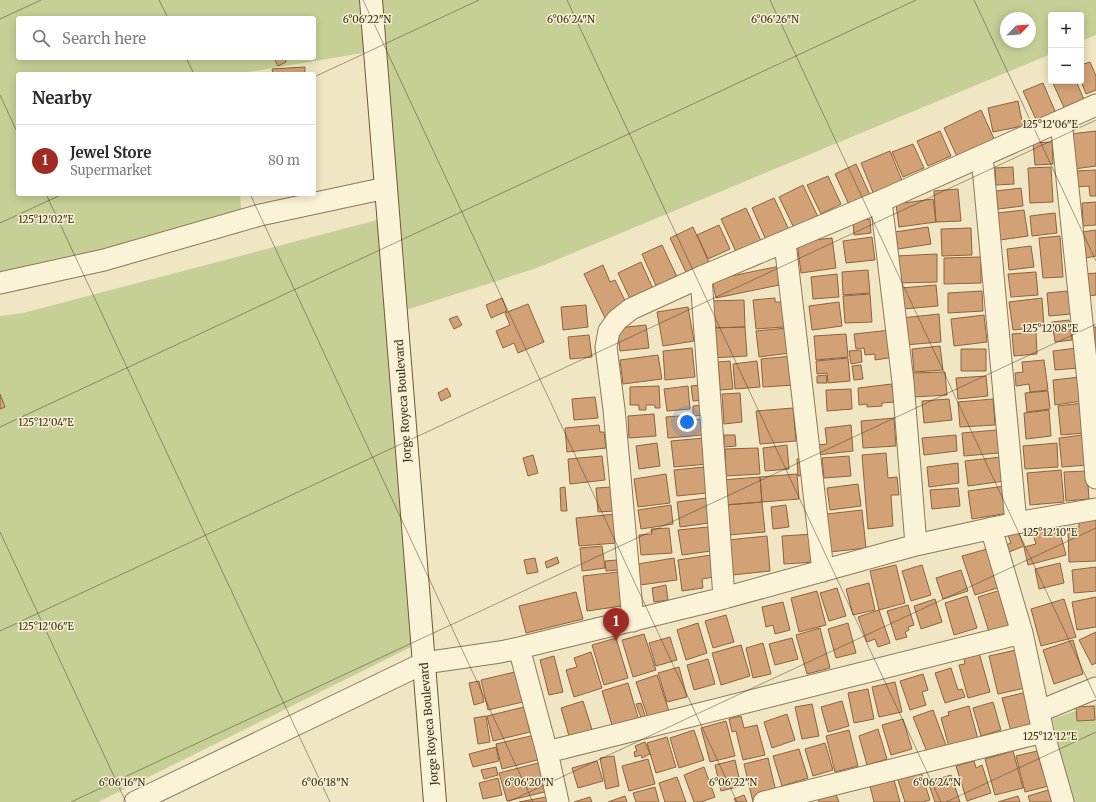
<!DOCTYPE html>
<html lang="en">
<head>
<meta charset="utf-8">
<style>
  :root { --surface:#fff; --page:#f7f7f7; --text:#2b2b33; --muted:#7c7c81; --line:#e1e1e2; --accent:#a02b24 }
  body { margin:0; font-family:Merriweather,serif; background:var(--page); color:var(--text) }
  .controls { position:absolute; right:12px; top:12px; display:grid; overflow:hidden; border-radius:4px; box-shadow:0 2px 10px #0003 }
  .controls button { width:36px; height:36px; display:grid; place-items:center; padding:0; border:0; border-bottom:1px solid var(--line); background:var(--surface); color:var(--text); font:20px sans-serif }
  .compass { position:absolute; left:1000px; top:12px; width:36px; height:36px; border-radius:50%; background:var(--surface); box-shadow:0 2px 10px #0003; rotate:65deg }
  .you { position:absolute; left:687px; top:422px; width:14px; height:14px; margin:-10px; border:3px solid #fff; border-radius:50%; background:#1a73e8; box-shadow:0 0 0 6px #1a73e833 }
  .badge { display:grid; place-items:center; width:26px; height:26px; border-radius:50%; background:var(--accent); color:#fff; font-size:13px; font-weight:700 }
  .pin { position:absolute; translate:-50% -33px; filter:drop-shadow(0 1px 2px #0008) }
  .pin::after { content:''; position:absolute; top:21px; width:14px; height:12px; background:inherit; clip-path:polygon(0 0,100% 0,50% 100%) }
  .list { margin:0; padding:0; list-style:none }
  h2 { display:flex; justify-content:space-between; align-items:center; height:52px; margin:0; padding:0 16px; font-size:17px }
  h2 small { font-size:13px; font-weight:400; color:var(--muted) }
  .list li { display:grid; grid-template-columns:26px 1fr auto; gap:12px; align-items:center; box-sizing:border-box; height:72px; padding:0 16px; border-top:1px solid var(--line) }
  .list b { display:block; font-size:15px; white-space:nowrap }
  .list p { margin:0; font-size:13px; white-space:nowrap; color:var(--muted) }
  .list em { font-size:13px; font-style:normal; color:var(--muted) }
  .icon { flex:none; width:22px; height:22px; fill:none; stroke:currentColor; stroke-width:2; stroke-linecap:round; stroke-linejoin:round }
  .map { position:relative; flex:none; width:1096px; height:802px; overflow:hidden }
  .search { position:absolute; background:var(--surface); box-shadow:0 2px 10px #0003; left:16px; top:16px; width:300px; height:44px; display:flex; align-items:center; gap:10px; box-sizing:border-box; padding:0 14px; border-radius:4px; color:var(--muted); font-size:15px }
  .panel { position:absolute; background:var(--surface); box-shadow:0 2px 10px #0003; left:16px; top:72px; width:300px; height:124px; border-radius:4px }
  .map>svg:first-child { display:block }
</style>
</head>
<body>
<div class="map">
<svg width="1096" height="802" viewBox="0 0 1096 802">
  <rect width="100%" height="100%" fill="#f1e6c3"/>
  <path fill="#c6d096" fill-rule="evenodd" d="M0,0H1096V35L1081,41V15H1051V54L537,268L406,310L386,49L237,74H18V194H240L243,232L18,291L0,293ZM18,18H314V58H18ZM1006,18H1030V42H1006Z
    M381,219L411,647L98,802H0V316L23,313Z
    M1096,704V802H1073L1052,719Z"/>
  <path fill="#d2a276" stroke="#8e623c" d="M274,58H285L286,62L278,66Z
    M1090,62L1096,76V90L1086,94L1081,81V65Z
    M305,67V74H273L272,69Z
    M1052,81H1076L1086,104L1066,112Z
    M1043,83L1058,118L1039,126L1023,91Z
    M1018,101L1023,126L993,132L988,108Z
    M981,110L995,141L960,163L944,128Z
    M940,131L951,156L928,166L917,141Z
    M1096,131V166L1074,169L1070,134Z
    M1052,142L1053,164L1035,165L1033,143Z
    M913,144L924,168L903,177L892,152Z
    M890,151L903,183L874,195L861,163Z
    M856,164L871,197L850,207L835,174Z
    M1013,167L1014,184L996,185L995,168Z
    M1051,167L1053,202L1030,203L1028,168Z
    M1096,170V196H1090L1089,186L1075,187V171Z
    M828,176L841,204L821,214L807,185Z
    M803,185L818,217L794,228L779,197Z
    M1021,188L1023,206L998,209L996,191Z
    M958,189L961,221L936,222L934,191Z
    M774,198L789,230L766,240L752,208Z
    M933,199L936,222L899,227L896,204Z
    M1096,202V225L1083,226L1082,203Z
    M746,208L762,243L737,254L721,219Z
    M1024,210L1028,236L1000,240L997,213Z
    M1055,213L1057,233L1032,236L1030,216Z
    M870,219L871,233L854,235L853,221Z
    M719,225L730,249L708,259L697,235Z
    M693,227L713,271L690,281L670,238Z
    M928,227L931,244L898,249L895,232Z
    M971,228L972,255L942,256L941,229Z
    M1096,230V256L1086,258L1082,232Z
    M1060,236L1063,277L1043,278L1039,238Z
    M872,237L875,260L846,263L843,241Z
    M832,238L836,268L801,273L797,242Z
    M662,245L678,279L657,288L642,254Z
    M1031,246L1034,267L1009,270L1007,249Z
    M937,254V282L897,283L896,256Z
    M981,257V283L944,284V258Z
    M641,262L654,291L631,301L618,273Z
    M603,265L610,282L615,280L629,309L606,320L584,274Z
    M780,266L784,284L716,298L712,280Z
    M868,270L870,293L843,295L842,272Z
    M1036,272L1038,295L1011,297L1008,274Z
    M1096,273V295L1088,296L1085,274Z
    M837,274L839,297L813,299L811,277Z
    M936,285L938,306L903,309L901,288Z
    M982,291L983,311L948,313V293Z
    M1068,291L1071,314L1049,316L1047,293Z
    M870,294L872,322L845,323L843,296Z
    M502,298L507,311L491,318L486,305Z
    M775,298V302H782L784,327L756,329L753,300Z
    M1042,298L1044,327L1013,330L1009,302Z
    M744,300L745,327L709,328L708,301Z
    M839,302L842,326L812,330L809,306Z
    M528,304L544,342L518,353L514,343L503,348L496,331L510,325L505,313Z
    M586,305L588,327L563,330L561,307Z
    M688,307L694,341L663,346L657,312Z
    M939,314L941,342L904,345L901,318Z
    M984,315L987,342L954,346L951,319Z
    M457,316L462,325L454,329L449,319Z
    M1069,320L1072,340L1055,342L1052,322Z
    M646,325L649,348L620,351L617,328Z
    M745,327L747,356L711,358L709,328Z
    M1092,327H1096V346L1093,347Z
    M787,328L790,353L759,357L756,331Z
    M891,330L895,357L875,360V354L865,355L864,348L856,349L854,334Z
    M1036,332L1037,354L1014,356L1012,334Z
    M846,334L848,357L816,360L814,336Z
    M589,335L592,357L570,359L568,337Z
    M940,346L943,370L914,372L912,349Z
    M692,348L695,377L665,380L663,351Z
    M1077,348L1079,368L1055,370L1053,351Z
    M961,349H986V371H961Z
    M861,350L862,362L851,364L849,351Z
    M658,355L662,379L623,384L620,360Z
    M792,356L795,385L763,387L761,359Z
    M848,358L850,381L828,383L827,373L817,374L816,361Z
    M1044,360L1048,390L1030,392L1029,384L1016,386L1015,373L1023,372L1022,362Z
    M730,361L733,389L720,390L718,362Z
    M757,361L760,387L735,389L733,364Z
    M861,365L863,379L854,380L852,366Z
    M945,372L947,395L914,397L913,373Z
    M826,375L827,383H817V376Z
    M986,376L988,396L958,399L956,378Z
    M1080,377L1082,401L1055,405L1053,380Z
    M892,384L894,402L882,403V406L867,407V404L859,405L858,388Z
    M700,385L703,400L693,401L691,386Z
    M659,386L660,408H655V405H646V410H639V405H630V387Z
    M688,386L690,409L667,411L664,389Z
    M447,388L451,396L441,401L438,393Z
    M851,389L852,409L827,411L826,390Z
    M1048,391L1050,409L1027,412L1025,393Z
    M740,393L742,422L724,424L722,394Z
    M0,394L5,407L0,409Z
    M595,397L598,418L574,420L572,399Z
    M949,399L952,420L924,423L922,401Z
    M993,399L995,425L960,427L958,402Z
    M1083,403L1086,433L1061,435L1058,406Z
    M705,405L706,415L693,416V406Z
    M793,408L796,441L760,444L756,411Z
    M1049,410L1051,436L1026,439L1024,413Z
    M654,414L656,436L629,438L628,416Z
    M691,415L692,420L701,419L702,435L668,438L666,417Z
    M894,418L896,446L863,448L861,421Z
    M599,425L600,432H604L606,448L567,452L565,428Z
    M851,425L853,451L817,455L816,445L827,444L825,428Z
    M997,430L999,453L964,456L962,433Z
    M724,435H735L736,446L724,447Z
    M956,435L957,451L924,455L922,438Z
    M1083,435L1087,465L1062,467L1059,438Z
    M705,438L708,464L674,467L671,441Z
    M657,443L660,466L639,469L636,446Z
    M1057,443L1058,467L1025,469L1023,446Z
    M787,445L789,469L765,471L763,448Z
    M758,448L760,474L726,476L725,449Z
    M886,453L888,478L897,477L899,495H891L893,526L868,529L862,455Z
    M533,455L538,473L528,476L523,458Z
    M602,456L605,480L570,484L568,459Z
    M849,456L851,476L824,478L822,458Z
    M1001,457L1004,481L968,486L965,461Z
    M806,458L807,475L798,476L797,459Z
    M958,463L959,483L929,487L927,467Z
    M704,467L707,493L677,496L674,470Z
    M1061,470L1064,502L1030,505L1027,473Z
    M1087,471L1089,499L1066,501L1064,472Z
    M666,474L670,503L638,507L634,479Z
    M797,474L799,499L762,502L760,477Z
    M760,477L762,502L725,505L722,480Z
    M858,484L861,506L830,510L827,488Z
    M1005,486L1009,513L972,519L968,491Z
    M565,487L567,511H561L560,488Z
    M613,487L614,511L598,512L596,488Z
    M958,488L960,506L932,509L930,490Z
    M706,498L709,523L680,527L677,502Z
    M762,502L765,532L728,535L725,505Z
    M671,505L673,524L641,529L638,510Z
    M786,505L789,527L773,529L771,507Z
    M862,510L866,548L830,552L827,514Z
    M615,514L617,543L579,546L576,518Z
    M1079,520H1096V561L1069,562L1068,527H1079Z
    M1057,521L1066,555L1028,565L1024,547L1036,544L1031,528Z
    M708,527L711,551L682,555L678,530Z
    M669,528L672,553L641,555L639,535L652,534L651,529Z
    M1017,529L1024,546L1009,552L1006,545L1011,543L1007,533Z
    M814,534L815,562L784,564L782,536Z
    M767,536L770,571L732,575L728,540Z
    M602,546L605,568L582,571L580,548Z
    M987,549L1000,587L975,595L962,556Z
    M711,555L714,577L702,579L703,588L682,591L678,560Z
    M557,557L559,563L547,568L545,562Z
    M535,558L538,572L527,574L524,560Z
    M674,558L677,580L640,585L638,564Z
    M617,560L618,570L606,571L605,561Z
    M1060,563L1064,583L1039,589L1035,569Z
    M896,565L905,603L879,610L870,571Z
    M922,565L931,595L911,601L902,571Z
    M1096,567V591L1074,593L1072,570Z
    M961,570L968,591L943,599L936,578Z
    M618,572L622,606L587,611L583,576Z
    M869,583L875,610L853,615L846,589Z
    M666,585L668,600L654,602L652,588Z
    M837,588L846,616L829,621L820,593Z
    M1001,590L1012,625L989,632L978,597Z
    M817,591L826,625L799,632L791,598Z
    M576,592L583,619L526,633L519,606Z
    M967,596L977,628L954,635L945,603Z
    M1096,597V627L1077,630L1072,602Z
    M935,599L942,622L921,629L914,606Z
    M1064,599L1076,637L1041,646L1031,609Z
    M783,602L790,630L775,634L773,625L766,627L762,607Z
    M908,605L914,625L908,627L909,630L905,632L907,637L896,640L887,611Z
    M879,610L890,643L878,647L875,639L867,642L858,617Z
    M726,615L734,642L713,648L705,621Z
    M698,623L707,653L686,660L677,630Z
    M848,623L856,653L836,658L828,629Z
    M820,628L830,668L807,674L796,635Z
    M1096,632V663L1092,665L1079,640Z
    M644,634L656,670L633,677L622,640Z
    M670,637L677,660L656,666L649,643Z
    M616,638L628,678L604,685L592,645Z
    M792,638L798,659L775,665L769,644Z
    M1073,640L1083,674L1054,684L1043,650Z
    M763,643L771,674L753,678L746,648Z
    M741,645L750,676L721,685L712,653Z
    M978,649L990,692L968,698L959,665L965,664L963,653Z
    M1016,650L1025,688L998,694L989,656Z
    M591,652L602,688L574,697L566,670L577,667L574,658Z
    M554,656L563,692L549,695L540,660Z
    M708,659L715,684L694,690L687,665Z
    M679,667L687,697L667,702L658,673Z
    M951,668L958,690L962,689L965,697L945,703L935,673Z
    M519,671L527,701L488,710L481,680Z
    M923,674L928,690L922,692L926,705L910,710L900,681Z
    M657,675L669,711L648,718L636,682Z
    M479,681L484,702L474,705L469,683Z
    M895,682L902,712L879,717L872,687Z
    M628,683L640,724L614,732L602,691Z
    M868,689L874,719L854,723L848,693Z
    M1027,692L1037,728L1012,735L1002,698Z
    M583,701L594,736L571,743L561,708Z
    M842,701L849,726L828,732L821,707Z
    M993,702L1001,730L981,736L973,708Z
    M641,703L647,722L643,723L636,704Z
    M812,704L819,736L802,739L795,707Z
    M969,706L978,739L949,747L941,718L949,715L948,712Z
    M1094,706L1095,720L1077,721L1076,707Z
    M524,707L530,732L493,741L487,716Z
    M933,710L946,745L927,752L913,717Z
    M787,714L795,740L772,748L764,722Z
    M486,716L490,742L478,744L474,718Z
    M741,716L744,728L757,725L765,755L743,760L736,731L732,732L729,719Z
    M903,719L912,749L891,755L882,725Z
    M726,721L735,756L710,762L701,728Z
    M878,729L887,759L867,765L859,736Z
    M694,730L704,760L679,768L670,738Z
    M849,730L858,766L835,772L826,736Z
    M539,734L545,758L502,769L496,744Z
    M667,737L676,767L656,773L647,743Z
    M645,742L650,754L642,758L641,755L635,757L634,752L637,751L635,746Z
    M825,743L833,770L813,776L805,749Z
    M496,747L499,761L473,767L469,754Z
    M799,749L808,778L782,786L773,756Z
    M1013,751L1023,788L995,795L985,759Z
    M1037,751L1043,773L1050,771L1053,785L1025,792L1016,756Z
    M614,756L619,786L606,789L600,758Z
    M768,758L777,796L753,802L744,764Z
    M648,759L655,784L629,791L622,766Z
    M735,760L741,786L721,791L715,765Z
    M546,761L553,790L507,801L499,773Z
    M597,761L603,781L578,788L572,768Z
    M974,761L976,768L982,765L991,793L967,801L956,766Z
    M496,767L498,775L484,779L481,770Z
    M704,767L715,797L701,802H694L684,775Z
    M920,769L930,800L923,802H905L897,777Z
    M951,775L960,802H935L928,782Z
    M893,776L900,802H874L869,782Z
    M677,777L686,802H665L659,783Z
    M498,778L502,795L483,799L479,783Z
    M655,787L659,802H636L633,793Z
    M1048,790L1052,802H1030L1028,796Z
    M835,792L839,802H819L818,798Z
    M744,795L747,802H736L734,799Z
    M551,796L552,802H519Z
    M625,796L627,802H608Z
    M1018,796L1020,802H998Z
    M590,797L592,802H574Z"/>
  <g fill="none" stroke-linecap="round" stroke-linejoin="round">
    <g stroke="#8d7858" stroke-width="23">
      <path id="street" d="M1061,121L1089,390L1096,478
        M982,156L1016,523
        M881,201L903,382L916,545
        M785,243L823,571
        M701,277L724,598
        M0,283L104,260L260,215L386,188
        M991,528L1022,633L1043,732L1063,802
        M633,621L614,409L606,347L609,331L617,320L631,309L701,277L881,201L1096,105
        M519,648L547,752L558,802
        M1040,711L1096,688
        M547,752L1022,633
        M135,802L424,663L500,652L519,648L724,598L916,545L1016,523L1096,509
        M764,802L1043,732"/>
    </g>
    <g stroke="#6f583b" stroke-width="24">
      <path id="secondary" d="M371,0L435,802"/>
    </g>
    <use href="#street" stroke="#fbf3d7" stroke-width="21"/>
    <use href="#secondary" stroke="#fbf3d7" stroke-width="22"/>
  </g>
  <path fill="none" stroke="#3c2e1d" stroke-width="1" stroke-opacity="0.45" d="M159,0L168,18M363,0L737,802M567,0L941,802M770,0L1096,698M974,0L1096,261M0,19L41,0M186,58L194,74M314,77L479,0M0,95L18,134M46,194L330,802M250,194L533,802M0,223L63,194M0,427L916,0M0,532L126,802M0,631L1096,120M71,802L1096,324M508,802L1096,528M946,802L1096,732"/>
  <g text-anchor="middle" stroke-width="3" stroke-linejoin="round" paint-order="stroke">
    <g font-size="11" fill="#3c2e1d" stroke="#f8f0d3">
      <text transform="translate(403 401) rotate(-94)" y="4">Jorge Royeca Boulevard</text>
      <text transform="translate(429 724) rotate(-95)" y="4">Jorge Royeca Boulevard</text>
    </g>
  </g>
  <g font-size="10" text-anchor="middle" fill="#3c2e1d" stroke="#f8f0d3" stroke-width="3" stroke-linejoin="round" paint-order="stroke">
    <text x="367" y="23">6°06'22"N</text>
    <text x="571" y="23">6°06'24"N</text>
    <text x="775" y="23">6°06'26"N</text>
    <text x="1050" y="128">125°12'06"E</text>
    <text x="46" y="223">125°12'02"E</text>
    <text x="1050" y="332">125°12'08"E</text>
    <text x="46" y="426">125°12'04"E</text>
    <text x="1050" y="536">125°12'10"E</text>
    <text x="46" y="630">125°12'06"E</text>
    <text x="1050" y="740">125°12'12"E</text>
    <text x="122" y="786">6°06'16"N</text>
    <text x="325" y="786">6°06'18"N</text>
    <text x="529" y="786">6°06'20"N</text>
    <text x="733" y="786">6°06'22"N</text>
    <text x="937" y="786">6°06'24"N</text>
  </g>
</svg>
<div class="controls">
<button>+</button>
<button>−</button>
</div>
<svg class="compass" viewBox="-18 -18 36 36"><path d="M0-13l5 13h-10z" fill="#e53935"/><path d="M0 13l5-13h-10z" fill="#7c7c81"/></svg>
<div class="you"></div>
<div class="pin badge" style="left:616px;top:641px">1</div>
<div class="search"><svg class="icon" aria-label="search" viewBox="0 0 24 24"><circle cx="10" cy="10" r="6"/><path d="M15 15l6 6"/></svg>Search here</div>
<section class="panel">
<h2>Nearby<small></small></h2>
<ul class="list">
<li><span class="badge">1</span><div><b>Jewel Store</b><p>Supermarket</p></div><em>80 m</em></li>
</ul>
</section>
</div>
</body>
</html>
